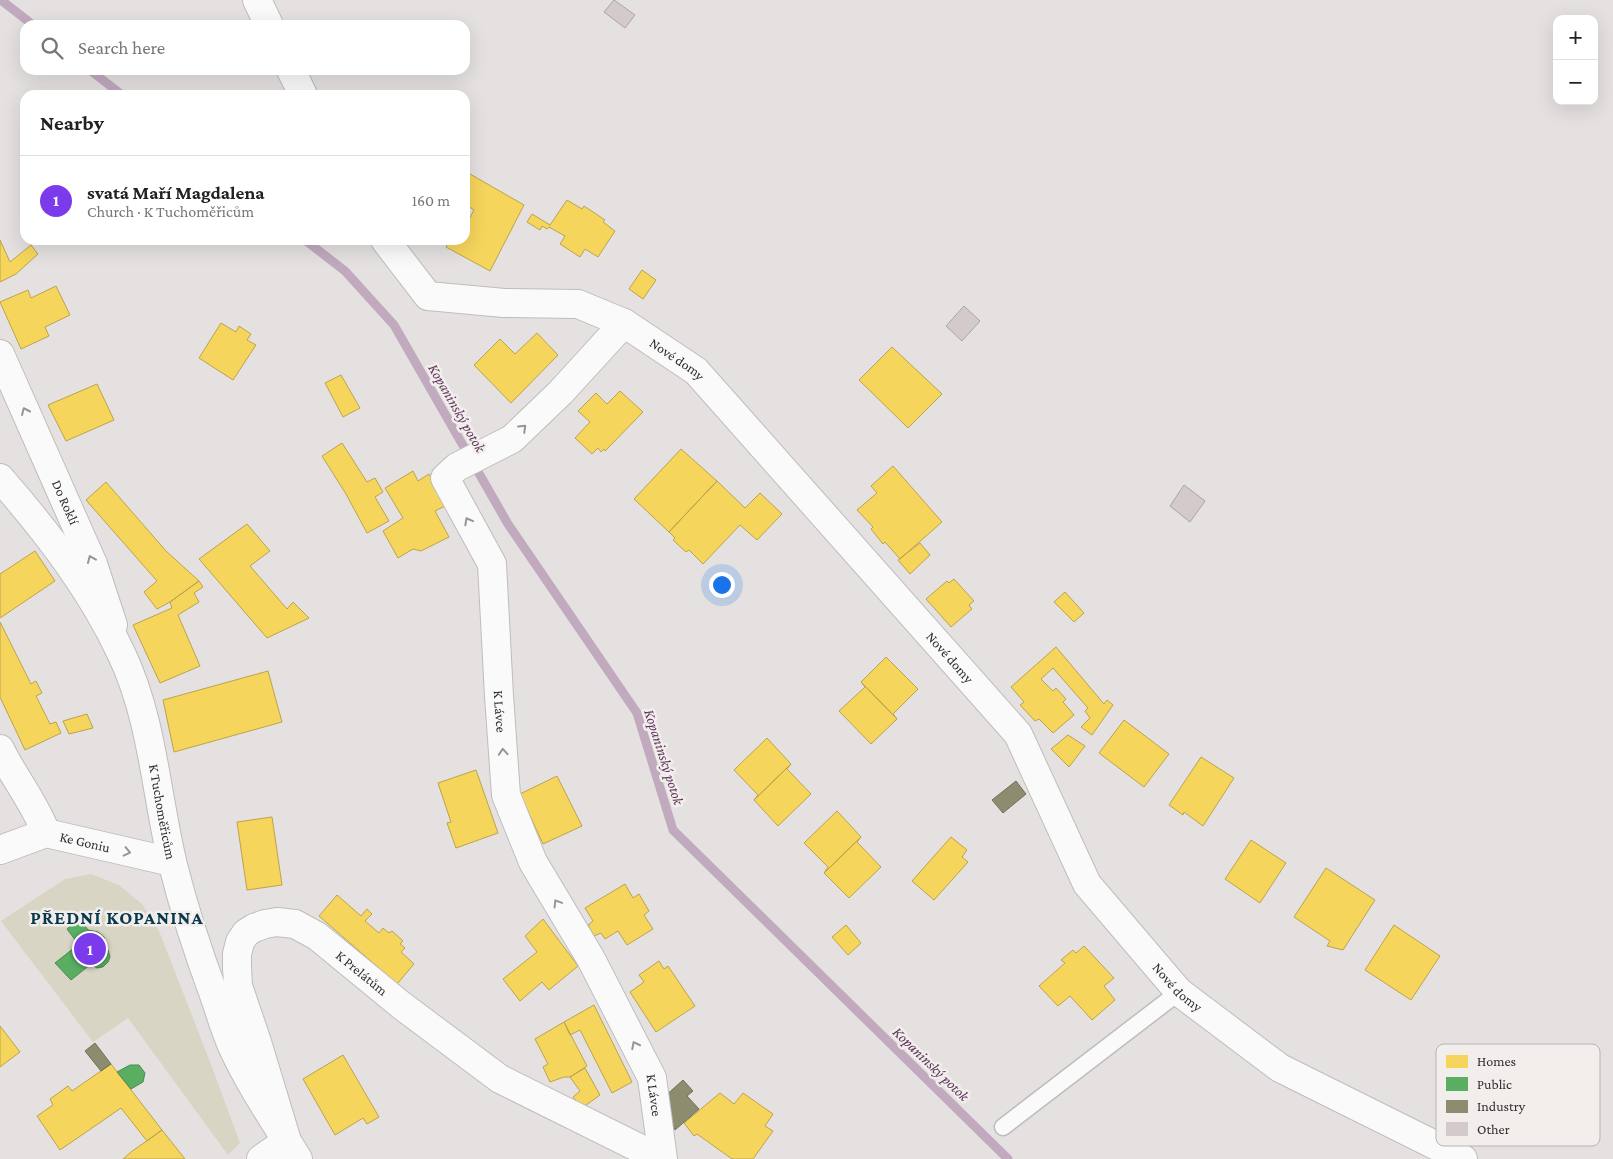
<!DOCTYPE html>
<html lang="en">
<head>
<meta charset="utf-8">
<style>
  :root { --surface:#fff; --page:#f2f2f2; --text:#222; --muted:#767676; --line:#e0e0e0; --accent:#7c3aed }
  body { margin:0; font-family:"Crimson Pro",serif; background:var(--page); color:var(--text) }
  .controls { position:absolute; right:15px; top:15px; display:grid; overflow:hidden; border-radius:10px; box-shadow:0 5px 20px #0002 }
  .controls button { width:45px; height:45px; display:grid; place-items:center; padding:0; border:0; border-bottom:1px solid var(--line); background:var(--surface); color:var(--text); font:25px sans-serif }
  .you { position:absolute; left:721px; top:584px; width:18px; height:18px; margin:-12px; border:4px solid #fff; border-radius:50%; background:#1a73e8; box-shadow:0 0 0 8px #1a73e833 }
  .badge { display:grid; place-items:center; width:32px; height:32px; border-radius:50%; background:var(--accent); color:#fff; font-size:16px; font-weight:700 }
  .pin { position:absolute; translate:-50% -50%; border:2px solid #fff; box-shadow:0 1px 5px #0006 }
  .list { margin:0; padding:0; list-style:none }
  h2 { display:flex; justify-content:space-between; align-items:center; height:65px; margin:0; padding:0 20px; font-size:21px }
  h2 small { font-size:16px; font-weight:400; color:var(--muted) }
  .list li { display:grid; grid-template-columns:32px 1fr auto; gap:15px; align-items:center; box-sizing:border-box; height:90px; padding:0 20px; border-top:1px solid var(--line) }
  .list b { display:block; font-size:19px; white-space:nowrap }
  .list p { margin:0; font-size:16px; white-space:nowrap; color:var(--muted) }
  .list em { font-size:16px; font-style:normal; color:var(--muted) }
  .icon { flex:none; width:28px; height:28px; fill:none; stroke:currentColor; stroke-width:2; stroke-linecap:round; stroke-linejoin:round }
  .map { position:relative; flex:none; width:1613px; height:1159px; overflow:hidden }
  .search { position:absolute; background:var(--surface); box-shadow:0 5px 20px #0002; left:20px; top:20px; width:450px; height:55px; display:flex; align-items:center; gap:12px; box-sizing:border-box; padding:0 18px; border-radius:15px; color:var(--muted); font-size:19px }
  .panel { position:absolute; background:var(--surface); box-shadow:0 5px 20px #0002; left:20px; top:90px; width:450px; height:155px; border-radius:15px }
  .map>svg:first-child { display:block }
</style>
</head>
<body>
<div class="map">
<svg width="1613" height="1159" viewBox="0 0 1613 1159">
  <rect width="100%" height="100%" fill="#e4e1e0"/>
  <path fill="#d9d5c4" fill-rule="evenodd" d="M91,874L119,885L142,904L159,931L212,1067L240,1143L228,1155L128,1018L93,1042L1,921L65,879ZM79,918L88,930C92,931 97,931 100,934C114,942 111,982 91,964L71,980L56,963L74,948L76,941L67,929Z"/>
  <path fill="#f6d55c" stroke="#bba34e" d="M465,173L469,176L470,174L524,205L490,271L446,247L450,240H465V227L474,210L465,204Z
    M567,200L582,209L584,206L605,220L603,222L615,231L598,257L585,249L580,257L560,244L565,236L549,227L547,229L542,226L540,230L527,222L532,214L550,225Z
    M0,240L10,262L31,245L38,254L16,274L0,282Z
    M642,270L656,280L643,299L629,289Z
    M56,286L70,315L45,327L49,336L21,349L0,302L28,290L31,298Z
    M221,323L236,332L239,326L251,334L247,340L256,345L233,380L199,358Z
    M537,333L558,355L511,403L474,365L500,339L515,354Z
    M892,347L942,394L908,428L859,380Z
    M341,375L360,408L343,417L325,383Z
    M97,384L114,420L66,441L48,405Z
    M620,391L643,412L605,451L604,449L601,452L598,448L592,454L575,438L590,422L578,411L596,393L607,404Z
    M342,443L367,482L375,478L383,492L375,497L389,521L367,533L346,494L322,456Z
    M681,449L717,481L669,532L634,499Z
    M893,466L942,522L900,559L885,542L883,544L871,529L873,527L857,510L877,493L871,486Z
    M413,471L418,481L429,474L445,506L435,511L449,537L421,551L413,549L398,558L383,531L403,518L385,488Z
    M717,481L745,508L760,493L782,514L757,540L740,525L703,564L689,550L686,552L673,540L675,538L669,532Z
    M106,482L166,551L199,581L170,602L157,609L144,592L157,581L86,500Z
    M247,524L270,551L250,566L287,609L293,602L309,618L267,638L199,559Z
    M920,543L930,555L910,574L898,560Z
    M35,551L55,581L0,618V574Z
    M954,579L974,601L969,605L972,609L951,627L926,599L947,581L949,583Z
    M199,581L203,587L194,593L199,602L178,615L200,666L160,683L133,625L172,608L170,602Z
    M1065,592L1084,613L1074,622L1054,602Z
    M0,622L31,684L36,681L42,693L36,696L50,724L56,722L61,733L25,750L0,697Z
    M1056,647L1104,704L1107,700L1113,705L1092,735L1081,727L1090,718L1085,711L1088,708L1053,668L1041,679L1053,691L1056,688L1066,699L1063,702L1074,715L1053,733L1039,719L1035,721L1020,705L1024,702L1011,687Z
    M886,657L918,689L893,714L897,719L861,682Z
    M268,671L282,722L174,752L163,700Z
    M861,682L897,719L871,744L839,711L865,687Z
    M87,714L93,728L69,734L63,721Z
    M1124,720L1169,754L1144,787L1099,753Z
    M1068,735L1085,746L1069,767L1051,749Z
    M767,738L791,764L754,800L758,795L734,770Z
    M1201,757L1234,778L1203,826L1184,812L1183,815L1169,805Z
    M791,764L787,769L811,794L778,826L754,800Z
    M476,770L498,833L456,848L447,823L451,822L438,783Z
    M557,776L582,826L543,844L520,794Z
    M837,811L861,837L824,873L828,867L804,843Z
    M272,817L282,885L247,890L237,822Z
    M861,837L857,842L881,867L849,898L824,873Z
    M951,837L967,850L962,857L968,862L934,900L912,881Z
    M1251,840L1286,863L1260,903L1225,879Z
    M1326,868L1375,900L1343,950L1327,946L1330,941L1294,917Z
    M625,884L633,898L639,894L649,911L644,915L653,929L627,945L618,931L605,939L601,933L594,936L588,925L593,921L585,908Z
    M337,895L361,916L367,909L372,914L365,921L379,933L383,928L389,933L392,931L403,941L400,944L405,948L401,952L414,964L397,984L319,916Z
    M543,919L578,966L549,990L542,982L520,1001L503,979L537,952L525,936Z
    M846,925L861,943L848,955L832,937Z
    M1394,925L1440,956L1411,1000L1365,970Z
    M1084,946L1114,978L1104,986L1115,1000L1092,1020L1070,996L1058,1006L1039,986L1065,963L1061,960L1073,950L1076,953Z
    M659,961L664,969L668,966L695,1006L656,1032L630,992L644,982L639,975Z
    M594,1005L632,1082L612,1093L580,1030L570,1035L564,1022Z
    M564,1022L587,1066L570,1077H564L550,1082L543,1067L548,1064L535,1039Z
    M0,1026L20,1052L0,1067Z
    M343,1055L379,1117L367,1124L363,1118L335,1135L303,1079Z
    M111,1064L162,1130L147,1141L121,1108L60,1150L37,1116L53,1105L50,1099L68,1086L72,1091Z
    M585,1068L600,1095L582,1108L573,1097L580,1091L570,1077Z
    M720,1093L734,1104L743,1093L773,1114L765,1126L773,1131L753,1159H732L697,1134L694,1136L684,1123Z
    M162,1130L185,1159H123L131,1152Z"/>
  <path fill="#5aae61" stroke="#4d8852" d="M79,918L88,930L98,932L104,937L110,957L108,962L103,967L97,968L91,964L71,980L55,963L74,948L76,941L67,929Z
    M130,1065H139L145,1073L143,1082L131,1089L117,1072Z"/>
  <path fill="#8c8c6e" stroke="#70705b" d="M1016,781L1026,794L1003,813L992,800Z
    M95,1043L111,1064L101,1071L85,1051Z
    M683,1080L693,1091L687,1096L699,1109L675,1130L663,1098Z"/>
  <g fill="none" stroke-linecap="round" stroke-linejoin="round">
    <path stroke="#c1a9be" stroke-width="9" d="M1,0L33,25
      M90,70L122,95
      M305,240L345,271L394,325L508,524L637,713L673,830L1008,1159"/>
  </g>
  <path fill="#d4c9cb" stroke="#a8a6a5" d="M614,0L635,15L625,28L604,12Z
    M964,306L980,321L962,341L946,326Z
    M1184,485L1205,501L1190,522L1170,506Z"/>
  <g fill="none" stroke-linecap="round" stroke-linejoin="round">
    <g stroke="#bfbdbc" stroke-width="19">
      <path id="lane" d="M1003,1127L1179,992"/>
    </g>
    <g stroke="#bfbdbc" stroke-width="30">
      <g id="street">
        <path d="M257,0L269,25"/>
        <path d="M291,70L303,95"/>
        <path id="s1" d="M385,240L428,296L504,303L578,304L624,323L696,371L1018,734L1087,884L1179,992L1280,1068L1463,1159"/>
        <path id="s2" d="M624,323L560,393L512,439L457,467L445,478L492,564L499,696L506,795L533,862L591,959L652,1078L663,1159"/>
        <path id="s3" d="M0,354L93,564L113,625"/>
        <path d="M0,749C14,778 35,803 46,833"/>
        <path id="s4" d="M0,850L46,833L172,862"/>
        <path id="s5" d="M261,1159L287,1141L257,1042L238,986L237,967V954L240,942L246,933L254,928L265,924L277,922L295,924L317,936L401,1005L500,1079L661,1159"/>
      </g>
    </g>
    <g stroke="#bfbdbc" stroke-width="30">
      <g id="secondary">
        <path id="s6" d="M0,478C47,532 92,590 122,655C153,721 156,795 173,865C184,909 198,952 214,995C220,1012 225,1031 233,1048C251,1087 276,1123 298,1159"/>
      </g>
    </g>
    <use href="#lane" stroke="#fbfafa" stroke-width="16"/>
    <use href="#street" stroke="#fbfafa" stroke-width="28"/>
    <use href="#secondary" stroke="#fbfafa" stroke-width="28"/>
  </g>
  <defs><path id="oneway-chevron" d="M-2-3.5L2.5 0L-2 3.5" fill="none" stroke-width="1.6" stroke-linecap="round" stroke-linejoin="round" transform="scale(1.25)"/></defs>
  <g stroke="#969494">
    <use href="#oneway-chevron" transform="translate(25 411) rotate(-114)"/>
    <use href="#oneway-chevron" transform="translate(523 428) rotate(-44)"/>
    <use href="#oneway-chevron" transform="translate(468 521) rotate(-118)"/>
    <use href="#oneway-chevron" transform="translate(91 559) rotate(-113)"/>
    <use href="#oneway-chevron" transform="translate(503 752) rotate(-94)"/>
    <use href="#oneway-chevron" transform="translate(127 852) rotate(13)"/>
    <use href="#oneway-chevron" transform="translate(557 903) rotate(-121)"/>
    <use href="#oneway-chevron" transform="translate(635 1045) rotate(-117)"/>
  </g>
  <g text-anchor="middle" stroke-width="5" stroke-linejoin="round" paint-order="stroke">
    <g font-size="14" fill="#302e2e" stroke="#f2eeec">
      <text dy="5" stroke="none"><textPath href="#s1" startOffset="335">Nové domy</textPath></text>
      <text dy="5" stroke="none"><textPath href="#s3" startOffset="162">Do Roklí</textPath></text>
      <text dy="5" stroke="none"><textPath href="#s1" startOffset="740">Nové domy</textPath></text>
      <text dy="5" stroke="none"><textPath href="#s2" startOffset="485">K Lávce</textPath></text>
      <text dy="5" stroke="none"><textPath href="#s6" startOffset="378">K Tuchoměřicům</textPath></text>
      <text dy="5" stroke="none"><textPath href="#s4" startOffset="89">Ke Goniu</textPath></text>
      <text dy="5" stroke="none"><textPath href="#s5" startOffset="384">K Prelátům</textPath></text>
      <text dy="5" stroke="none"><textPath href="#s1" startOffset="1145">Nové domy</textPath></text>
      <text dy="5" stroke="none"><textPath href="#s2" startOffset="905">K Lávce</textPath></text>
    </g>
    <g font-size="15" font-style="italic" fill="#60345d" stroke="#f2eeec">
      <text transform="translate(457 408) rotate(60)" y="5">Kopaninský potok</text>
      <text transform="translate(664 757) rotate(72)" y="5">Kopaninský potok</text>
      <text transform="translate(931 1064) rotate(44)" y="5">Kopaninský potok</text>
    </g>
    <g font-size="19" font-weight="bold" letter-spacing="1" fill="#07384c" stroke="#f2eeec">
      <text x="117" y="924">PŘEDNÍ KOPANINA</text>
    </g>
  </g>
  <rect x="1436" y="1044" width="164" height="102" rx="8" fill="#f2eeec" stroke="#b8b4b3" stroke-width="1"/>
  <rect x="1446" y="1055" width="22" height="13" fill="#f6d55c"/>
  <rect x="1446" y="1077" width="22" height="14" fill="#5aae61"/>
  <rect x="1446" y="1100" width="22" height="13" fill="#8c8c6e"/>
  <rect x="1446" y="1122" width="22" height="14" fill="#d4c9cb"/>
  <g font-size="14" fill="#302e2e">
    <text x="1477" y="1066">Homes</text>
    <text x="1477" y="1089">Public</text>
    <text x="1477" y="1111">Industry</text>
    <text x="1477" y="1134">Other</text>
  </g>
</svg>
<div class="controls">
<button>+</button>
<button>−</button>
</div>
<div class="you"></div>
<div class="pin badge" style="left:90px;top:949px">1</div>
<div class="search"><svg class="icon" aria-label="search" viewBox="0 0 24 24"><circle cx="10" cy="10" r="6"/><path d="M15 15l6 6"/></svg>Search here</div>
<section class="panel">
<h2>Nearby<small></small></h2>
<ul class="list">
<li><span class="badge">1</span><div><b>svatá Maří Magdalena</b><p>Church · K Tuchoměřicům</p></div><em>160 m</em></li>
</ul>
</section>
</div>
</body>
</html>
